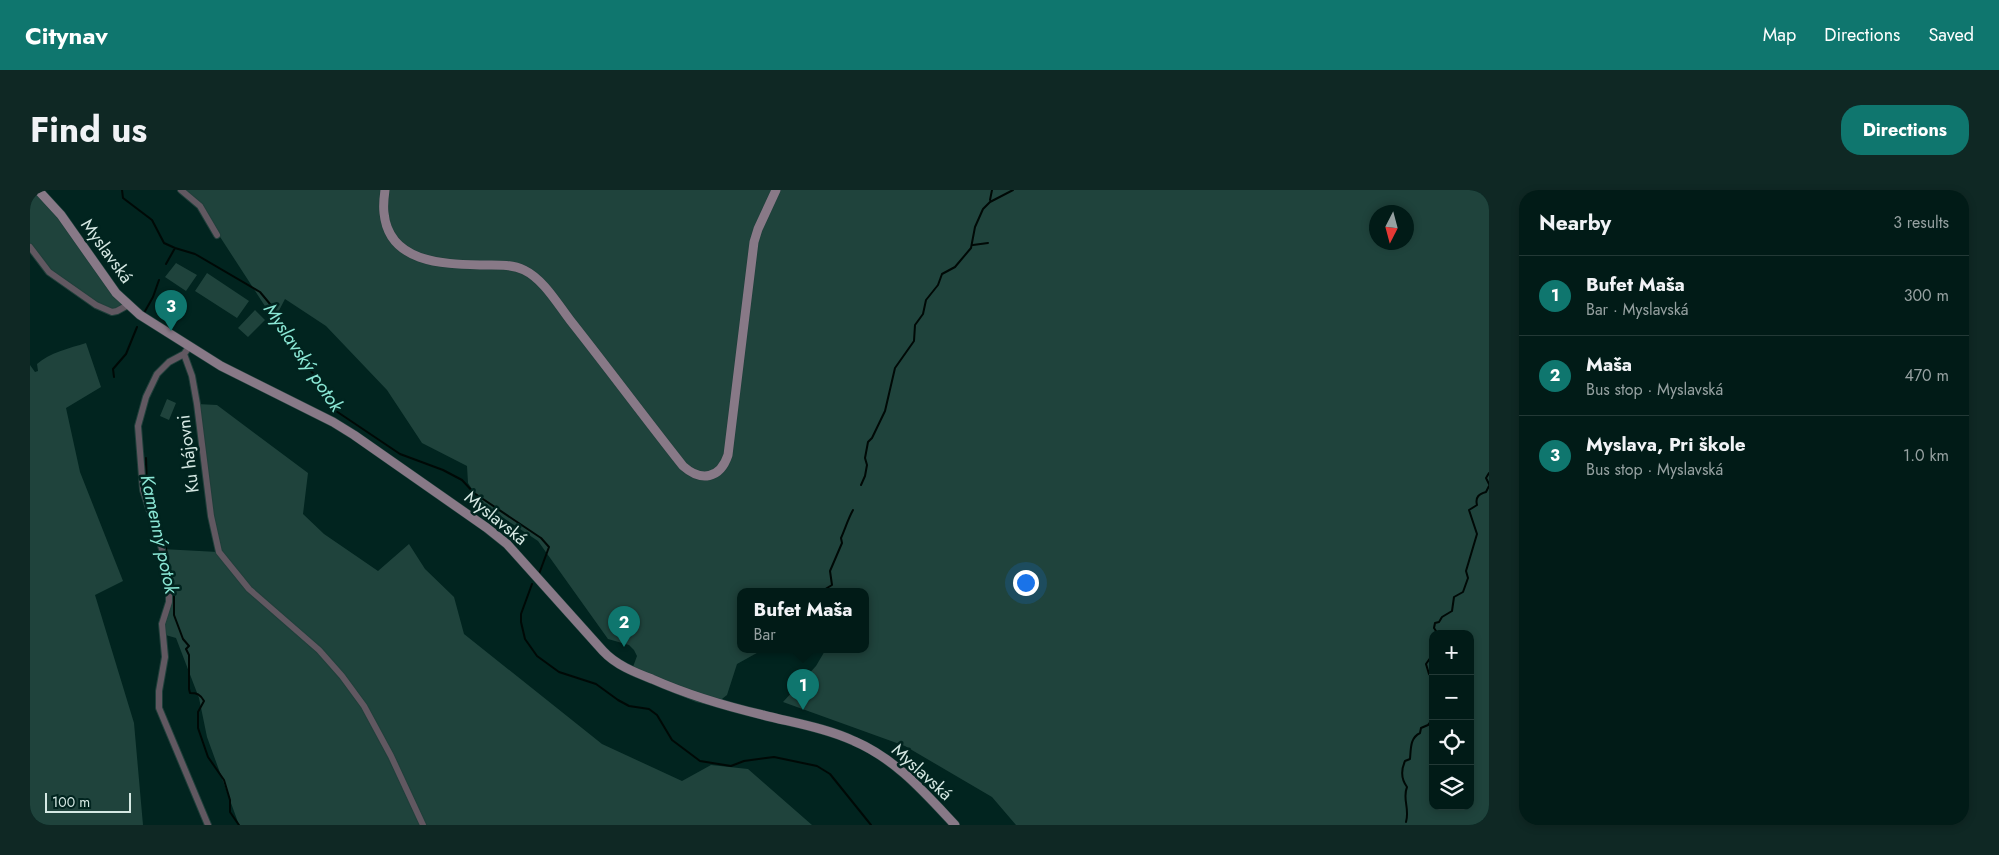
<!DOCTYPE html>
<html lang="en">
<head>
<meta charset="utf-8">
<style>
  :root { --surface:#011b17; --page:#0f2824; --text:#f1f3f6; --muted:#96a1a1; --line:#233936; --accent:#0f766e }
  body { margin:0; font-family:Jost,sans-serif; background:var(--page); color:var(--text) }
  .controls { position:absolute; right:15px; bottom:15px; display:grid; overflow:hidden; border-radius:10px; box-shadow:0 2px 8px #0003 }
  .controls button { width:45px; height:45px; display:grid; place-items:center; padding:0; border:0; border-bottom:1px solid var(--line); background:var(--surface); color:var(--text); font:25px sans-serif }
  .compass { position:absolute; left:1339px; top:15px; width:45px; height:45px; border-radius:50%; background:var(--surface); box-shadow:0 2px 8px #0003; rotate:186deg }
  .scale { position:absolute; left:15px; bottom:12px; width:86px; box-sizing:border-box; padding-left:5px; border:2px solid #d5e8e3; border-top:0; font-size:14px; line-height:18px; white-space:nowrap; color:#d5e8e3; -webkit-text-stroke:4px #01241f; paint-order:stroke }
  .you { position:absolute; left:995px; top:392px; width:18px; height:18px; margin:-12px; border:4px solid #fff; border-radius:50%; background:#1a73e8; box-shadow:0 0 0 8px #1a73e833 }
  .badge { display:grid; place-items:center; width:32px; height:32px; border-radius:50%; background:var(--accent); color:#fff; font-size:16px; font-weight:700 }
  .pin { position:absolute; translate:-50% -41px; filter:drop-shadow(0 1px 2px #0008) }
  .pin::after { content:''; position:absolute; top:26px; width:18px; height:15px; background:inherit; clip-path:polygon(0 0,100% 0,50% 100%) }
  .popup { position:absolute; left:707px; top:398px; width:132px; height:65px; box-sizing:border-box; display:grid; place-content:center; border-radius:10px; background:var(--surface); filter:drop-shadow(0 1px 4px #0005); font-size:16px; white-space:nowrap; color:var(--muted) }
  .popup b { font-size:19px; color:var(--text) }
  .popup::after { content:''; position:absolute; left:50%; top:100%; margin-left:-10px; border:10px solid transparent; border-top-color:var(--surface) }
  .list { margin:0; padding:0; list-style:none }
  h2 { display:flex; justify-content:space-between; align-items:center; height:65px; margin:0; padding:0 20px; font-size:21px }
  h2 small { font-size:16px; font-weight:400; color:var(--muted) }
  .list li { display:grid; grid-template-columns:32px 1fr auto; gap:15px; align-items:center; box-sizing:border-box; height:80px; padding:0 20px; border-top:1px solid var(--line) }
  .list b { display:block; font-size:19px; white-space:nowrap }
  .list p { margin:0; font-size:16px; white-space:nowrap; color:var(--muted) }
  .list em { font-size:16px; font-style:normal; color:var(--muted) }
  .icon { flex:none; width:28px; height:28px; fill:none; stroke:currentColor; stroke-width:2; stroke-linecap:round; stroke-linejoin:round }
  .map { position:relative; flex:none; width:1459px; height:635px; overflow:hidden; border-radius:20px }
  header { display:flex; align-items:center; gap:30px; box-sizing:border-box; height:70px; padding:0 25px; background:var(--accent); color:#fff }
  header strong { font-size:24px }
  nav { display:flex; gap:28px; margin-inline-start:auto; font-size:18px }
  .intro { display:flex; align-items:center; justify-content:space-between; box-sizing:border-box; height:120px; padding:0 30px }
  h1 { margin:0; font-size:35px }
  .button { padding:12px 22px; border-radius:20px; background:var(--accent); color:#fff; font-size:18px; font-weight:700 }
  main { display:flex; gap:30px; padding:0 30px }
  aside { flex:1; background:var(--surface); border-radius:20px; box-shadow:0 2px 8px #0003 }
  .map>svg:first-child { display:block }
</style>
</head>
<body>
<header>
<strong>Citynav</strong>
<nav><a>Map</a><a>Directions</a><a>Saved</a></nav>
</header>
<div class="intro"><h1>Find us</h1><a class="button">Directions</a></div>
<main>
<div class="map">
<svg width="1459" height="635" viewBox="0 0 1459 635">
  <rect width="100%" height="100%" fill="#01241f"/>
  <path fill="#1f433c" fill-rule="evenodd" d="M0,0H8L98,115L82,122L28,89L0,57Z
    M151,0H1459V635H986L962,607L875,556L753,512L786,476L796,459H836V401H710V459H734L707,474L697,505L683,516L666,512L600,485L607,466L604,460L599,455L578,449L508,351L451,313L438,293L437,276L392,253L357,200L296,136L255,109L244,130L170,16ZM1346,22H1376V52H1346ZM1403,444H1440V616H1403Z
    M146,73L167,85L156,101L135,87Z
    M177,83L219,111L207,128L165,101Z
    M225,120L235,130L218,147L208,138Z
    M56,153L71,197L36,218L50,282L93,391L65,405L104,533L113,635H0V175L5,182L8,181L7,174C19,163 40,158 56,153Z
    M137,209L146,213L139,230L130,226Z
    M167,214L187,215L278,283L273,324L294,344L348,381L379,354L395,379L424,407L434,444L572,554L652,591L681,575L718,579L782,635H209L177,547L169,508L146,448L132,444L139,408L132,359L188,362Z"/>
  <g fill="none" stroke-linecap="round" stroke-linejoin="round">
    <path stroke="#000906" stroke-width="2" d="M92,0L93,8L122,30L134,53L145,58L165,64L230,102L240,114L246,129L275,174L293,195L297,207L306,221L370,264L413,280L432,290L444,303L511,348L519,357L509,384
      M960,10L962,0
      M943,55L958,53
      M136,74L145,58
      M114,123L123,107L129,90
      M84,187L83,179L96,164L107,137
      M116,268L117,299L123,310L126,328L136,358L139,383L144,404V425L153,449L159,456L156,459L159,465V499L160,503C167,503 170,504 174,511L168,522V538L178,567L194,590L200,610V622L209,635
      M1459,283L1456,288L1459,294
      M831,295L835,286L837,275L835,268L838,252L842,248L855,221L865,178L884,151L885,135L893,124L896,110L908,95L912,84L925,77L941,58L945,37L953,19L960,12L983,0
      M502,394L491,424V432L495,449L507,466L529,482L566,494L588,510L599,516L619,519L627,525L642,550L670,571L701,576L714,571L744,567L787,576L800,584L841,635
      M792,401L802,395L800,381L812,353L811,348C815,339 818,329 823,320
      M1408,444L1404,438L1405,433L1409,432L1412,427L1422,421L1424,407L1433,402L1438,388L1436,381L1447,344L1439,320L1447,315C1445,307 1449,304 1456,302L1459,296
      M1403,464L1396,474L1399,484L1403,488
      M1376,632C1380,618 1372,609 1377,597C1371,589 1371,580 1375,571L1380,569C1381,558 1380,548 1390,543L1391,538L1398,535L1403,529"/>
    <g stroke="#1f3f3a" stroke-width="8">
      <path id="street" d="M151,0L170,16L187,45
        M0,57L19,82L66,115L82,122L87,121L98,115
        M159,157L154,164L139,172L127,184L116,207L108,236L113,300L132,359L139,405V412L132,434L135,467L129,501V518L178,635
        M154,164L162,186L167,214L181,326L189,362L219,399L289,460L312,486L334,516L361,566L393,635"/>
    </g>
    <g stroke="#1f3f3a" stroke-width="10">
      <path id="secondary" d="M8,0L31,25L86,103L110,125L191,176L303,232L324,245L457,338L477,354L573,461C586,475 604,482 622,489C658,505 695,516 733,525C764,533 796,538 824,551C866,569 895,603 925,635
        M355,0C354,7 353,15 354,23C359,74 415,74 453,75C466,75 482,74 494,80C513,89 527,113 540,130C578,178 615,228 653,276C671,292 690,289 698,265L724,52L728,39L746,0"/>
    </g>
    <use href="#street" stroke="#615861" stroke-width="6"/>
    <use href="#secondary" stroke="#887987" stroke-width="9"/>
  </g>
  <g text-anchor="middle" stroke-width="5" stroke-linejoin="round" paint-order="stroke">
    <g font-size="18" fill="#d5e8e3" stroke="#01241f">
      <text transform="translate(77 61) rotate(54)" y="6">Myslavská</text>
      <text transform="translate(158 264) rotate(-97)" y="6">Ku hájovni</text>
      <text transform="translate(466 328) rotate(39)" y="6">Myslavská</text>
      <text transform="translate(892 582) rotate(42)" y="6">Myslavská</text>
    </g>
    <g font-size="19" font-style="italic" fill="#8be8d6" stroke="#01241f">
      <text transform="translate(274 167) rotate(56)" y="7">Myslavský potok</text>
      <text transform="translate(130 344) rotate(78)" y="7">Kamenný potok</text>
    </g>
  </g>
</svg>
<div class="controls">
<button>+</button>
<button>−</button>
<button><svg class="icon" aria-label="locate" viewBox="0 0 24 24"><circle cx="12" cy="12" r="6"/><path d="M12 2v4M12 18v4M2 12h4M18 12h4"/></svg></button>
<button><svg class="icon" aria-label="layers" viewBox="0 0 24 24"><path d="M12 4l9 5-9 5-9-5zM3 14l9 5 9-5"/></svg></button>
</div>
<svg class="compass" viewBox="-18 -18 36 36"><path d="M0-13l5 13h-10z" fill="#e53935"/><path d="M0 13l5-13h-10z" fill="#96a1a1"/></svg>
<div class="scale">100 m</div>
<div class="you"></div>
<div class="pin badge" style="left:773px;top:520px">1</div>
<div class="popup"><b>Bufet Maša</b>Bar</div>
<div class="pin badge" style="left:594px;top:457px">2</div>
<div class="pin badge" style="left:141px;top:141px">3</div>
</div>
<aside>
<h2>Nearby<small>3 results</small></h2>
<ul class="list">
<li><span class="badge">1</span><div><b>Bufet Maša</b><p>Bar · Myslavská</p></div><em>300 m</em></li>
<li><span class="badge">2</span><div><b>Maša</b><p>Bus stop · Myslavská</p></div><em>470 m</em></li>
<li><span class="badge">3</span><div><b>Myslava, Pri škole</b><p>Bus stop · Myslavská</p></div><em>1.0 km</em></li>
</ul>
</aside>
</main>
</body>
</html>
